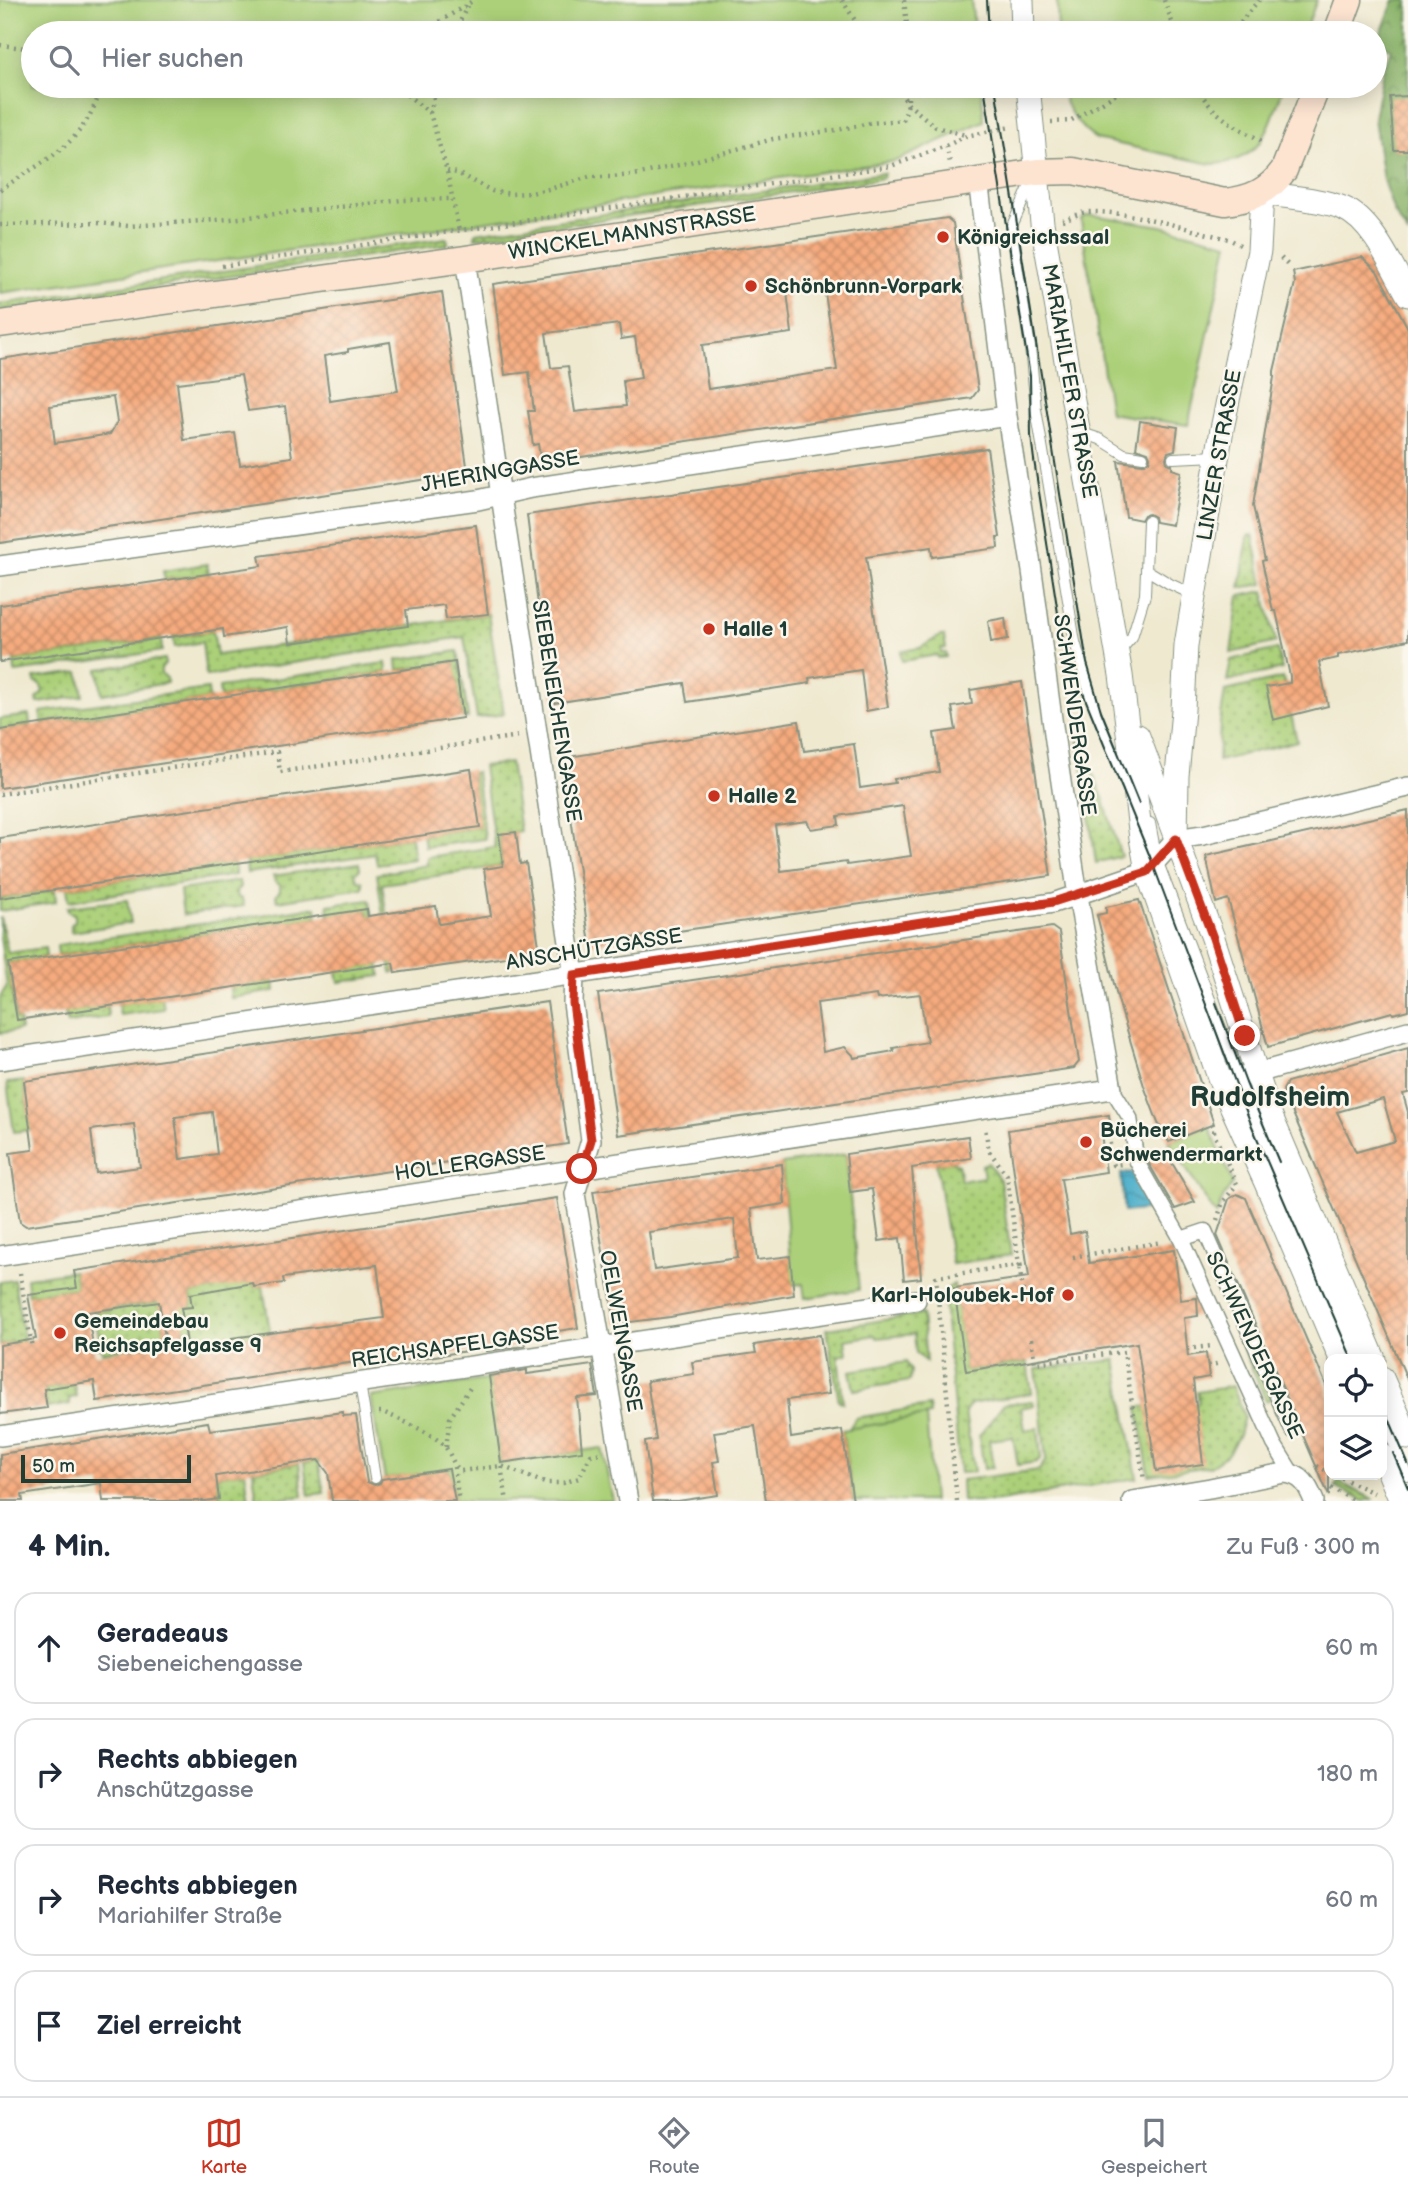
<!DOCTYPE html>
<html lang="de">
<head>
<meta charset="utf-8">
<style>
  :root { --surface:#fff; --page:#f6f6f7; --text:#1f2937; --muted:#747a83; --line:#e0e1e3; --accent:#c8321e }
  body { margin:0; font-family:"Balsamiq Sans",sans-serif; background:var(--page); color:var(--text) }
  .controls { position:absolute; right:21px; bottom:21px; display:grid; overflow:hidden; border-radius:14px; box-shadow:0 4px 18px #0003 }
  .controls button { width:63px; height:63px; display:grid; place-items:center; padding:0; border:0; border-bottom:2px solid var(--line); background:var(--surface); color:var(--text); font:35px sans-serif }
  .scale { position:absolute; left:21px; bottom:18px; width:170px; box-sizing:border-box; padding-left:7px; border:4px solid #1f3d34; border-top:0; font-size:19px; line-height:24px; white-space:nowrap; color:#1f3d34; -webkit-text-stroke:5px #fbf7ec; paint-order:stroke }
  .stop { position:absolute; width:21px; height:21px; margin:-16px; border:5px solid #c8321e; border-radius:50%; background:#fff }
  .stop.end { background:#c8321e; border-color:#fff; box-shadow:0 2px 7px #0008 }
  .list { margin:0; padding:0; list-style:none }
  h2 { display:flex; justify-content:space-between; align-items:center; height:91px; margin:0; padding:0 28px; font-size:30px }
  h2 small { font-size:23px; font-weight:400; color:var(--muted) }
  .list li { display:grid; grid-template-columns:46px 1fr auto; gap:21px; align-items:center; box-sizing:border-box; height:112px; margin:0 14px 14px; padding:0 14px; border:2px solid var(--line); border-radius:21px }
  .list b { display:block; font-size:26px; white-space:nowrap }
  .list p { margin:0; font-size:23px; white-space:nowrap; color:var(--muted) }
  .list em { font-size:23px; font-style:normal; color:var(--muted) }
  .icon { flex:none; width:38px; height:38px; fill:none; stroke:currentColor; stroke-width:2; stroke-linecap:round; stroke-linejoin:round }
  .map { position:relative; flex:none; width:1408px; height:1501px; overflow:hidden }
  .search { position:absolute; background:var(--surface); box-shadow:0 4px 18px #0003; left:21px; right:21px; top:21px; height:77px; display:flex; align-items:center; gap:18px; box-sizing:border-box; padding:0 24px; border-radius:38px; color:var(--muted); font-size:26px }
  .sheet { height:595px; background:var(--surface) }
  nav { display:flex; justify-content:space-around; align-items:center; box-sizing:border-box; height:98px; border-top:2px solid var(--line); background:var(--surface); font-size:19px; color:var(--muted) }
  nav a { display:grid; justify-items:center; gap:4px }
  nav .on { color:var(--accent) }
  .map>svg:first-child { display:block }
</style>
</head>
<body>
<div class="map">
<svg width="1408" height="1501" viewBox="0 0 1408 1501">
  <defs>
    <pattern id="grass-dots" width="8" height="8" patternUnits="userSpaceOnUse" patternTransform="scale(1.75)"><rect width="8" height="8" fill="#acd079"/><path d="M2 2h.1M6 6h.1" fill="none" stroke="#8baa64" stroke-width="1.8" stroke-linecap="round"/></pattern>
    <pattern id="forest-crowns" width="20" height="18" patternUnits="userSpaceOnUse" patternTransform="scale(1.75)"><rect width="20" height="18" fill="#89b269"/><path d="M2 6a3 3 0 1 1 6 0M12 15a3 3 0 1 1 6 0" fill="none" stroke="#6f9257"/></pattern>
    <pattern id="water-waves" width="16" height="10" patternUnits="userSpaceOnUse" patternTransform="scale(1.75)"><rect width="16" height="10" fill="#49adc9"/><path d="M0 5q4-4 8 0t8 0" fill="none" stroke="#3c8ea4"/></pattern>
    <pattern id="building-cross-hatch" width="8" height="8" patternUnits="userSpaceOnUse" patternTransform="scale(1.75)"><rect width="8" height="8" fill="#f6ab7e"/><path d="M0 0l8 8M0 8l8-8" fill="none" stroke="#c78c68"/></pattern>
  </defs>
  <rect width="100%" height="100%" fill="#fbf7ec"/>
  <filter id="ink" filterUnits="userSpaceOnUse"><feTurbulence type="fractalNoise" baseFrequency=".0143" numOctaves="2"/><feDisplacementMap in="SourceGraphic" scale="14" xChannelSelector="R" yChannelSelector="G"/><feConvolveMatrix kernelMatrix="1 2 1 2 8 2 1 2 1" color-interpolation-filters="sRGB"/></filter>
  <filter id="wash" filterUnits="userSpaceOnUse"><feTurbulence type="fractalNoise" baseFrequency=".00686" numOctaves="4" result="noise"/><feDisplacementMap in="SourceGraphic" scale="28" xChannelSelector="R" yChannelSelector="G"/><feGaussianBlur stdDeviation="1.57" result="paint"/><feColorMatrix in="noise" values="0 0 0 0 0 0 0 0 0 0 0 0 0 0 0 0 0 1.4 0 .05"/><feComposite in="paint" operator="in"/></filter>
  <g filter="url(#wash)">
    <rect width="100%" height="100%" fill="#efe9d0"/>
    <path fill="url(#grass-dots)" stroke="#668656" stroke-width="2" d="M884,173L883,178L860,182L475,238L476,233Z
      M447,238L448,244L0,310V304Z
      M1253,535L1263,584L1240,588L1248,536Z
      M207,564L209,574L165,580L163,571Z
      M1264,591L1276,642L1231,653L1239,596Z
      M488,614L504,714L477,718L464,637L206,676L202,642L175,647L173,637L213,631L217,655Z
      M940,636H944L946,648L941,649V653H946V657L938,658L937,655L902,661L901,651L920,648Z
      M161,639L162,651L15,672L14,660Z
      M1277,649L1282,669L1227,681L1231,660Z
      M458,651L468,718H463L454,662L398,670L397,660Z
      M165,659V664L161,668V674L167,678V683L102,694L98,669Z
      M386,663L387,672L220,697L219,687Z
      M79,672L83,696L38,703L37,699L43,692L41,686L35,682L34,678Z
      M1283,678L1297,741L1218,761L1220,722L1225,691Z
      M208,689L209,699L42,723L40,712Z
      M29,715L30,725L0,730V719Z
      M1078,737L1103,798L1121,856L1096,863Z
      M510,763L520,831L499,835L502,866L382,884L395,973H391L377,874L427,865V857L495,847L483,766Z
      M476,772L485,839L425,847L423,835L479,827L472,773Z
      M411,837L414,859L377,864L375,854L247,873L246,861Z
      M234,863L235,875L69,901L67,888Z
      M359,863L360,869L355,873L357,879L363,882V888L277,901L276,895L280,891V885L275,882L273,876Z
      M239,881L240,887L236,892L237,897L242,899L244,906L183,915L180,890Z
      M55,890L56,902L0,911V898Z
      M127,900L131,923L71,932V925L75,921V915L68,911L67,907Z
      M370,900L381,976L339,982L337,971L376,965L367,910L329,915L328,905Z
      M316,907L317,917L58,955L57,945Z
      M0,917L8,953L45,948L46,957L8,963L16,1019H19L21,1030L0,1033V997L7,986L0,935Z
      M274,981L275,991L231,998L230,987Z
      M162,997L164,1009L120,1015L118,1004Z
      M107,1006L108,1017L67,1023L65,1012Z
      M24,1081L31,1130L14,1132L7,1083Z
      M951,1161L958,1164L961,1181L984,1177L982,1165L988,1163L1000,1180L1011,1255L952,1264L936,1164Z
      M74,1271L77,1288L28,1295L26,1278Z
      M14,1280L24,1341L0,1345V1282Z
      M253,1281L254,1287L263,1286L270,1333L232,1338L233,1347L189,1354L183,1321L163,1324L166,1342L102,1352L94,1312L157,1303V1298L192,1307L190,1294Z
      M954,1284L966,1371L1027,1362L1032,1393L971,1404L965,1412L974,1472L960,1473L944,1301V1291Z
      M1225,1293L1271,1399L1266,1401L1220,1295Z
      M922,1314L926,1362L916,1353L914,1334L877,1338L875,1335L845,1340L847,1354L838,1356L843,1402L839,1401L827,1329Z
      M1116,1360L1137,1478L999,1501H962L961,1480L1039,1470L1046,1460L1036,1369Z
      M906,1362L911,1371L910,1381L854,1390L850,1371Z
      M74,1384L76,1397L69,1398L70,1404L47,1408L44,1389Z
      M1233,1386L1244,1416L1239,1435L1227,1455L1210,1466L1149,1475L1138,1407L1196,1404L1199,1402L1197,1392Z
      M1033,1401L1034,1405L1021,1408L1025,1430L1038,1428L1041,1458L1036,1462L1018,1465L1013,1437L989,1440L993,1467L984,1469L979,1436L1004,1404Z
      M929,1406L930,1415L849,1429L856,1418Z
      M318,1460L324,1493L309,1495L304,1463Z
      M299,1463L303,1496L257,1501L253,1471Z
      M245,1471L249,1501H208L219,1499L216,1476Z
      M1338,1482L1373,1499L1364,1501L1335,1487Z"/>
    <path fill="url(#forest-crowns)" stroke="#54784e" stroke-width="2" d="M1394,0H1408V234L1394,212L1383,180L1374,118L1383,71L1391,49L1377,44Z"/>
    <path fill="#acd079" stroke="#668656" stroke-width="2" d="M0,0H971L975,33H33V86H981L984,121L896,161L0,293Z
      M1057,0H1317L1304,33H1058Z
      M1061,86H1284C1268,128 1264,162 1211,164L1096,139C1079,128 1063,106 1061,86Z
      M1092,215L1161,226L1228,243L1188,425L1110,413L1081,220L1085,216Z
      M1209,1126L1233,1183L1223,1198L1216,1215L1169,1142Z
      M846,1154L859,1290L805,1298L803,1284L792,1285L782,1164Z
      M490,1379L501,1463L602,1448L613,1501H455L449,1470L385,1479L371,1397Z
      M926,1416L933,1501H853L842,1430Z"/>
    <path fill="url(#water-waves)" stroke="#34757e" stroke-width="2" d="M1134,1173L1154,1209L1124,1212L1121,1174Z"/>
    <g id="blocks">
      <path fill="url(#building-cross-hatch)" fill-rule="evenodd" d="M1408,96V150H1394L1390,97Z
        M947,218L953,223L978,390L972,398L541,463L538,444L533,445L528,411H534L529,372L505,375L493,284ZM824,287L837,370L708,389L702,345L792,333L787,292ZM619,324L621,339L635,337L641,378L623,381L626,406L575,412L568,366L551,368L546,333Z
        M1362,257L1377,271L1408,328V640L1338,655V658L1319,662L1328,706L1273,720L1266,687L1290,683V676L1276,611H1273L1262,561L1265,560L1253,506L1274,377V371L1295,283L1293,272Z
        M442,292L468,473L0,543V359ZM390,342L398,391L330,401L324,356L348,352V349ZM241,375L248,411L285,406L292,457L240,465L235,433L184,440L177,383ZM113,397L117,422L110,434L55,443L50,406Z
        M1140,421L1178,427L1175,450L1168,452L1166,458L1167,463L1172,465V469L1181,472L1172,525L1155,522L1154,517L1149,514L1144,515L1141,520L1126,517L1118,461L1143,464L1149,461L1150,457L1148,452L1136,448Z
        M987,448L1000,537H997L998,548L932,557L931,547L866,557L888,707L866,711L861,670L809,678L810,683L687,702L684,683L554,703L538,605L527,515Z
        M476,525L488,614L446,619L444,605L406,610L408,626L290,643L288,627L224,637L223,629L0,662V605L261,566L259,556Z
        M1005,618L1008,639L991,642L988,621Z
        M455,662L463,718L0,788V730Z
        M1022,682L1051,876L590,944L562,758L799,721L804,751L854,744L860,788L895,783L894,779L939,772L934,733L956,730L952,707L972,704L970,690ZM903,806L911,856L847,865L846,862L781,871L775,825L807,821L811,829L839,825L838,816Z
        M471,769L480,827L0,898V838Z
        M1408,810V1010L1393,1014L1392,1012L1268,1047L1228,899L1216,903L1206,856Z
        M516,832L520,864L526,863L540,952L395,973L393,963L17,1020L8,963L367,909L368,916L436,906L439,924L491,916L484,869L503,866L499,834Z
        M1139,900L1214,1124L1169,1142L1158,1123L1144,1086L1118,1000L1097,915L1106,913V907Z
        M1052,927L1059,932L1069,996L1079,1062L1074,1068L618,1135L598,994ZM920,994L927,1042L893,1048L894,1051L854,1058L853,1055L845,1047L823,1052L817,1003L876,995L877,999Z
        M547,1002L568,1144L26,1226L20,1222L10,1153L33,1150L24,1081ZM212,1112L217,1154L180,1159L175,1117ZM134,1124L140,1167L96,1173L91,1130Z
        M1408,1048V1093L1403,1094L1408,1112V1381L1283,1090L1287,1082ZM1383,1099L1395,1141L1356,1152L1337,1112Z
        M1109,1115L1111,1132L1101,1133L1106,1172L1061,1179L1070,1234L1085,1231L1089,1263L1174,1250L1181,1300L1197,1298L1198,1316L1184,1318L1188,1356L1206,1353L1209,1377L1193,1380L1203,1464L1156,1471L1137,1343L966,1371L954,1288L1029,1277L1008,1130Z
        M968,1136L971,1158L912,1168L921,1278L904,1280L900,1238L879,1241L872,1189L850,1192L846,1154Z
        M1165,1151L1195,1202L1175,1209L1148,1162Z
        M782,1164L785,1204L751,1209L757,1260L790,1256L794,1295L670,1317L615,1324L593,1191ZM734,1219L738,1258L654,1270L649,1232Z
        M1237,1194L1246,1198L1329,1392V1496L1217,1235L1229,1199Z
        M557,1198L578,1328L524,1336L525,1346L486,1351V1348L390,1363L389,1357L97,1401L94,1381L44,1389L47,1408L0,1414V1345L36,1339L28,1295L77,1288L74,1271ZM377,1265L384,1318L232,1338V1341L188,1349L181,1308L192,1307L190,1294L253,1283L254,1287L284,1283L283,1278ZM159,1302L166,1343L95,1355L87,1312Z
        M820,1335L829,1394L787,1400L791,1438L842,1430L853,1501H766L755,1426L714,1432L719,1461L713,1462L718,1495L678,1501H653L645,1442L656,1440L647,1381L694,1374L692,1362L756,1353L754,1345Z
        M592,1365L597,1396L577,1398L582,1451L501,1463L489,1376L527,1370V1374Z
        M343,1412V1416L356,1415L367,1482L375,1485L380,1483L382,1479L449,1469L455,1501H332L328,1473L318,1460L216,1476L219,1499L205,1501H103L101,1483L22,1495L23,1501H0V1454L208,1422L210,1430Z"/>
    </g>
  </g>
  <g filter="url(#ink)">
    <use href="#blocks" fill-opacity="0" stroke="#879382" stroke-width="2"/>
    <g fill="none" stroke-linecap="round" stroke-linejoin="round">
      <g stroke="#879382" stroke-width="12">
        <path id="service" d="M1032,181L1011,228L1030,347L1036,409L1075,642L1093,704L1126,785
          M1079,432L1100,439L1124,454L1143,457
          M1173,458L1217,456
          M1147,570L1170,584L1194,595
          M1118,653L1132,637L1145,595L1148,521
          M1150,823L1157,860
          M1157,860L1256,1120L1358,1359
          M360,1383L375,1478
          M1382,1415L1408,1476"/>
      </g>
      <g stroke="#879382" stroke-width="17">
        <path id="pedestrian" d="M1112,1089L1130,1118L1137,1162L1181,1239L1274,1444L1292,1473
          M1181,1239L1205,1231L1292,1430"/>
      </g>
      <g stroke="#879382" stroke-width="22">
        <path id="minor" d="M465,259L574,975L573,1003L591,1140L575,1194L628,1501
          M0,566L478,500L531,488L1007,416
          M0,1060L1053,903L1147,871L1176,839L1203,835L1408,787
          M1221,1083L1408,1031
          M0,1256L1112,1089L1078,896L1056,748L1032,571L1007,416L978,179
          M0,1436L916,1300
          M1132,1501L1210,1488L1284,1473C1302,1474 1308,1486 1314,1501"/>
      </g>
      <g stroke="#879382" stroke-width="25">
        <path id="tertiary" d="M1022,0L1023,33
          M1028,86L1042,223L1121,675L1141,838L1147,871L1221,1083L1266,1183L1341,1359
          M1138,736L1213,938L1270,1114L1374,1359
          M1176,839L1177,776L1183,710L1186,645L1222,429L1259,251L1262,193C1285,197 1323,199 1343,208C1373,221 1392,267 1408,295
          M1382,1378L1408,1438
          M1382,1455L1401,1501"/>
      </g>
      <g stroke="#879382" stroke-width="29">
        <path id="secondary" d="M1337,33L1349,0
          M0,324L465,259L1037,172L1073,171L1225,202C1251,199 1268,192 1284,170L1317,86"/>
      </g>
      <path stroke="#879382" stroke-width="4.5" stroke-dasharray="2 5" stroke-linecap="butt" d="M842,0L863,33
        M904,0L908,33
        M1164,0L1176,33
        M422,33L474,0
        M455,33L467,6
        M1231,33L1259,0
        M0,45L33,49
        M396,86L430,113L447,171L459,231
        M896,86L908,104L936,127L965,135
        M1197,86C1210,114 1236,127 1262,141
        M430,113L437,86
        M1051,122L1070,121L1130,86
        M946,146L950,162
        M447,171L457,173L492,191L511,194L531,193L553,188L589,177H613L640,174L683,164L773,139L842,129L870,123L903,120L908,104V86
        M0,190C48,157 83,147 102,86
        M1062,220C1071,218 1080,212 1088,212C1135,211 1184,229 1229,239L1240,245
        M0,225L98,223L129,226L158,224L230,219L403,200L452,199
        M1281,258L1289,266
        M222,266L891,166L946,146L966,136L1011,127
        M0,794L277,752L280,772L519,736
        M1101,1138L1109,1137L1113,1165L1122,1164
        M1217,1220L1223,1202L1237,1184L1215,1136L1214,1131L1218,1129
        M1073,1257L1162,1242
        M20,1273L32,1348
        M1023,1291L1019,1265L1028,1264
        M1031,1339L1035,1363L1124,1352L1144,1480
        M1187,1349L1211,1346
        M1208,1366L1220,1363
        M379,1412H383C400,1420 436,1434 446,1448C452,1456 452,1464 461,1471L501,1466L545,1483H563L579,1478L591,1455L602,1453
        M446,1447L450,1418L472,1385
        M1317,1466L1329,1472
        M454,1467L459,1501
        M501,1467L507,1501
        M1335,1475L1374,1493
        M1331,1488L1355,1501
        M957,1501L936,1277L1019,1265L1007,1175L989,1151L985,1128"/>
      <use href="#service" stroke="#fff" stroke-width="10"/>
      <use href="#pedestrian" stroke="#fff" stroke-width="14"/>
      <use href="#minor" stroke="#fff" stroke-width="19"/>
      <use href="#tertiary" stroke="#fff" stroke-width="23"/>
      <use href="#secondary" stroke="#fde4d1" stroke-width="26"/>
      <path stroke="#1f3d34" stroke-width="2" d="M987,0L989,33
        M984,86L1030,376L1031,436L1034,460L1060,626L1066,652L1151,859L1251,1124L1352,1359
        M995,86L1087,663L1101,711L1139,804
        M1216,1003L1246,1083L1279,1162
        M1382,1402L1408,1464
        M1393,1453L1408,1488"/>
    </g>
  </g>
  <g fill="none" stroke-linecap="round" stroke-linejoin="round" filter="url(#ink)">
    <path stroke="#c8321e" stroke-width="9" d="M582,1169L591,1140L573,1003L574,975L1053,902L1147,872L1176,839L1213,938L1245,1036"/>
  </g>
  <g fill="#c8321e" stroke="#fbf7ec" stroke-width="2.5">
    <circle cx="943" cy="237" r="7"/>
    <circle cx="751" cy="286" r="7"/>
    <circle cx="709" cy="629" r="7"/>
    <circle cx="714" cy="796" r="7"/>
    <circle cx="1086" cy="1142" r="7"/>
    <circle cx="1068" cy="1295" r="7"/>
    <circle cx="60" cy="1333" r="7"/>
  </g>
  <g text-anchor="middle" stroke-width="5" stroke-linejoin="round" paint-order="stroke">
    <g font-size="21" fill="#1f3d34" stroke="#fbf7ec">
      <text transform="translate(632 233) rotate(-9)" y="7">WINCKELMANNSTRASSE</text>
      <text transform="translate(1070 381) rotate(80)" y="7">MARIAHILFER STRASSE</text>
      <text transform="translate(1219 455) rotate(-80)" y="7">LINZER STRASSE</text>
      <text transform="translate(500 471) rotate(-10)" y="7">JHERINGGASSE</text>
      <text transform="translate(557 711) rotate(81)" y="7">SIEBENEICHENGASSE</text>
      <text transform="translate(1075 715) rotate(82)" y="7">SCHWENDERGASSE</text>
      <text transform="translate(594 949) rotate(-9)" y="7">ANSCHÜTZGASSE</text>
      <text transform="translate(470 1163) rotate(-8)" y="7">HOLLERGASSE</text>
      <text transform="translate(621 1331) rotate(80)" y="7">OELWEINGASSE</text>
      <text transform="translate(1255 1345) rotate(65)" y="7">SCHWENDERGASSE</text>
      <text transform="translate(455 1346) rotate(-8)" y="7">REICHSAPFELGASSE</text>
    </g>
    <g font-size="21" font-weight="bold" fill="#1f3d34" stroke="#fbf7ec" text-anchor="start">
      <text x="957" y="244">Königreichssaal</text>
      <text x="765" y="293">Schönbrunn-Vorpark</text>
      <text x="723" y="636">Halle 1</text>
      <text x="728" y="803">Halle 2</text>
      <text x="1100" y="1137">Bücherei<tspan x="1100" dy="24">Schwendermarkt</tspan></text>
      <text x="1054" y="1302" text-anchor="end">Karl-Holoubek-Hof</text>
      <text x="74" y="1328">Gemeindebau<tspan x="74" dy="24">Reichsapfelgasse 9</tspan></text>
    </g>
    <g font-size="28" font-weight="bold" fill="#1f3d34" stroke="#fbf7ec">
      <text x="1270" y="1106">Rudolfsheim</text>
    </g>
  </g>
</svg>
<div class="controls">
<button><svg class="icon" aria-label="locate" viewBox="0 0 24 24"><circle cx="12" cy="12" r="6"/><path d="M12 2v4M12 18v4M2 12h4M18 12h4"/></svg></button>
<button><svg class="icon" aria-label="layers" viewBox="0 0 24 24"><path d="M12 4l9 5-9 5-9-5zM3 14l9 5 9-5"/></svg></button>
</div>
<div class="scale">50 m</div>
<div class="stop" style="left:582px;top:1169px"></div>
<div class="stop end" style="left:1245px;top:1036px"></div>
<div class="search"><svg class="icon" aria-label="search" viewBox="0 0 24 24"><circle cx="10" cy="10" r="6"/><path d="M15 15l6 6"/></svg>Hier suchen</div>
</div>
<section class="sheet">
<h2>4 Min.<small>Zu Fuß · 300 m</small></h2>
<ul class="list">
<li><svg class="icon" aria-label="ahead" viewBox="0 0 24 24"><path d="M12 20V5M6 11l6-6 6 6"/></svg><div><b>Geradeaus</b><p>Siebeneichengasse</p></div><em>60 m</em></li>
<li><svg class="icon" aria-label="right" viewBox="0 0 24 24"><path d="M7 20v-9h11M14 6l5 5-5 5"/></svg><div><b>Rechts abbiegen</b><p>Anschützgasse</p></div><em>180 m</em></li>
<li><svg class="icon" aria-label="right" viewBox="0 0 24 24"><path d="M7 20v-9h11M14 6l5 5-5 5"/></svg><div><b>Rechts abbiegen</b><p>Mariahilfer Straße</p></div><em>60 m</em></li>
<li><svg class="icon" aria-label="arrive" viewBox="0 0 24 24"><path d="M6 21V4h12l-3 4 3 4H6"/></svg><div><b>Ziel erreicht</b></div></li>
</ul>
</section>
<nav>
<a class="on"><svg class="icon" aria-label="map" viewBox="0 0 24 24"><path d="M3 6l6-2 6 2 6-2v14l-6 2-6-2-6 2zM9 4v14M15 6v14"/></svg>Karte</a>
<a><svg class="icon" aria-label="directions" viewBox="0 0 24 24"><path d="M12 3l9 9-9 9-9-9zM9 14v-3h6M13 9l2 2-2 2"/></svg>Route</a>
<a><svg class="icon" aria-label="saved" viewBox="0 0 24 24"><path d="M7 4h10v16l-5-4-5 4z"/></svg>Gespeichert</a>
</nav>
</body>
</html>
